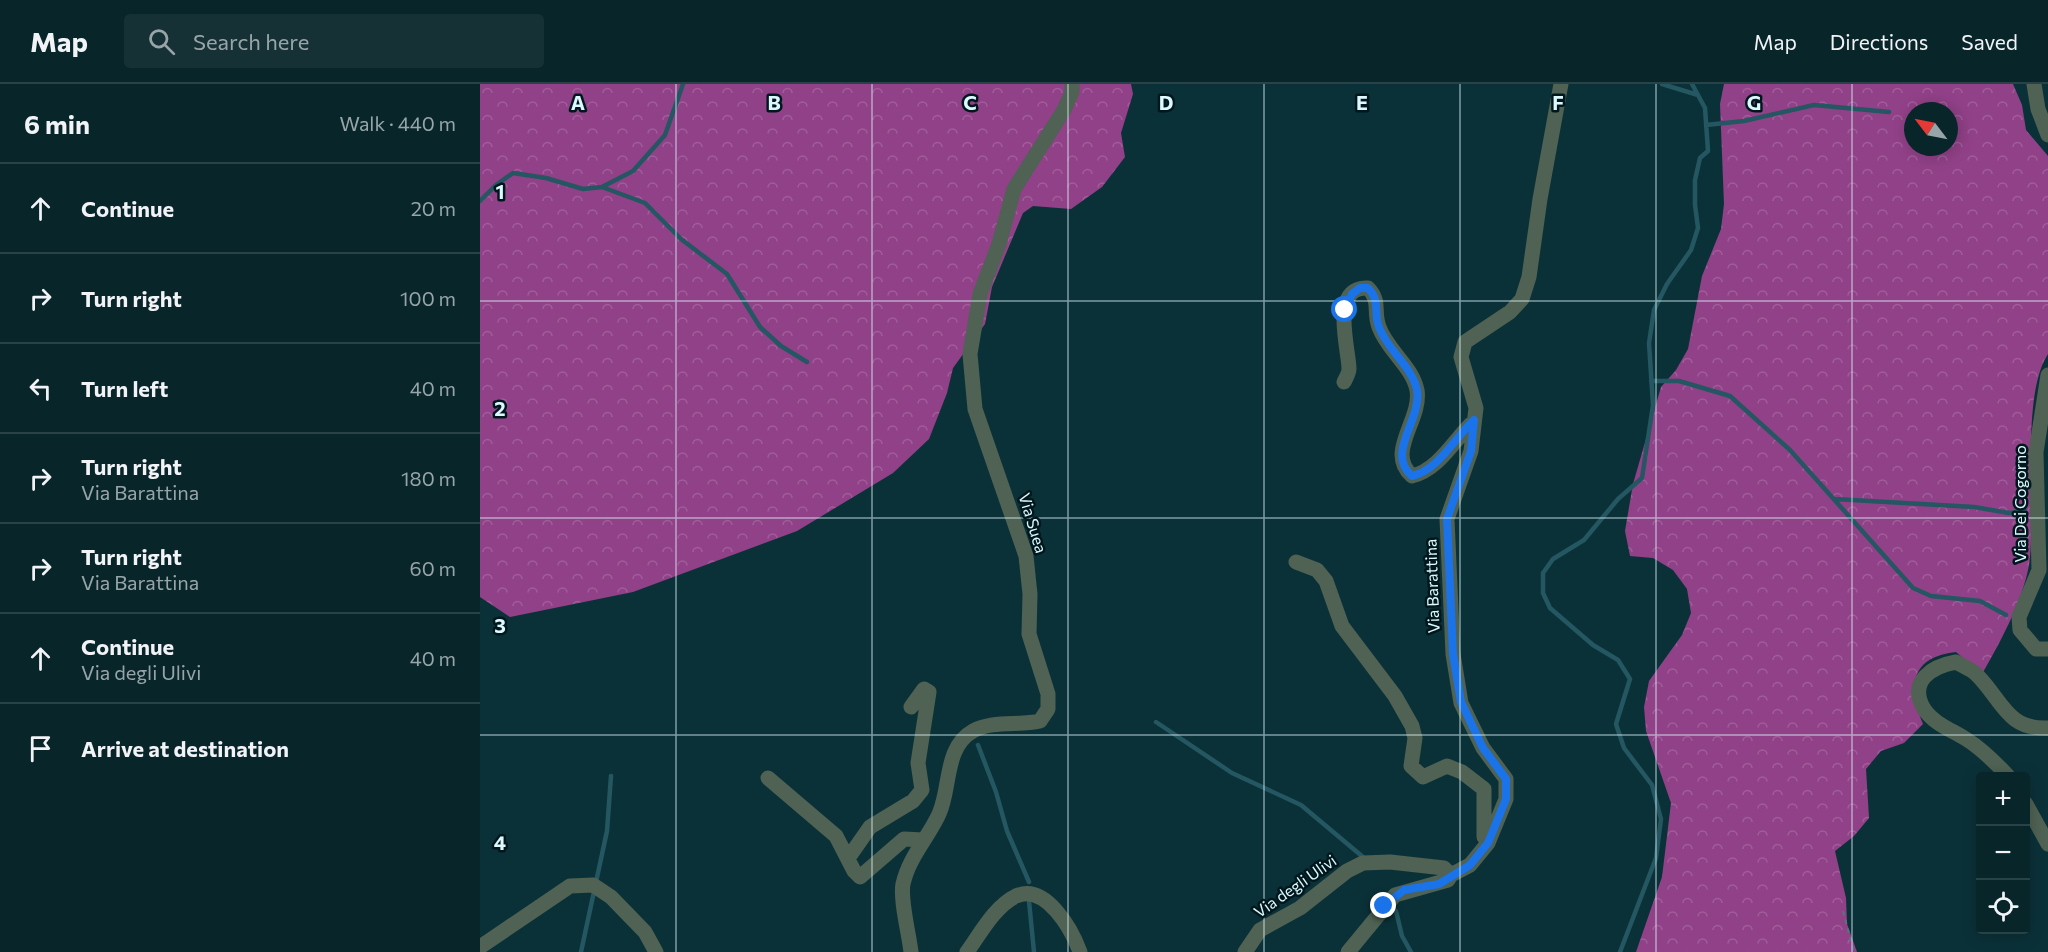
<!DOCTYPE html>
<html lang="en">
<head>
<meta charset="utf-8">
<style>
  :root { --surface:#08252a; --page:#163136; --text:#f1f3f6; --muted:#98a5a8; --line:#294247 }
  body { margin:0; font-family:Commissioner,sans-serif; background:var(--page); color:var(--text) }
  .controls { position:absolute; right:18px; bottom:18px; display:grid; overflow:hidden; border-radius:6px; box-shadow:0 3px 15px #0003 }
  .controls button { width:54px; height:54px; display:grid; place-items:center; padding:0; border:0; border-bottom:2px solid var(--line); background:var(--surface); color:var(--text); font:30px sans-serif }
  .compass { position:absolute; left:1424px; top:18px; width:54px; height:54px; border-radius:50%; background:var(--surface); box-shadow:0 3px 15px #0003; rotate:302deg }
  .stop { position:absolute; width:18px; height:18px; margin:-14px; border:4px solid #1a73e8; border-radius:50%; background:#fff }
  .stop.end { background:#1a73e8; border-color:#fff; box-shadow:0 2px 6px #0008 }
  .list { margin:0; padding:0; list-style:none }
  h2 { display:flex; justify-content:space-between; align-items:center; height:78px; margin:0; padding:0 24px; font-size:26px }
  h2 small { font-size:20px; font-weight:400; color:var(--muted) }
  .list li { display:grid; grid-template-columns:39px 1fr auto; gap:18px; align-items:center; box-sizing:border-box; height:90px; padding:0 24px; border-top:2px solid var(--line) }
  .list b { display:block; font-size:22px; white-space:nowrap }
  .list p { margin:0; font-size:20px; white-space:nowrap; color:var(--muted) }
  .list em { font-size:20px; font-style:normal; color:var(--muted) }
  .icon { flex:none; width:33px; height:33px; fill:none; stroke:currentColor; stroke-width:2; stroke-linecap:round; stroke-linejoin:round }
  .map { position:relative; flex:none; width:1568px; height:868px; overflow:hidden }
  header { display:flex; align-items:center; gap:36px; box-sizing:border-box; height:84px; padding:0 30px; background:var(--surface); border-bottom:2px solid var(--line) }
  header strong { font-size:28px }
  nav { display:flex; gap:33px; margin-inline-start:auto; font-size:21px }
  .search { width:420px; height:54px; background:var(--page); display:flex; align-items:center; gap:15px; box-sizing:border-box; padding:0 21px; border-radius:6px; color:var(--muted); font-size:22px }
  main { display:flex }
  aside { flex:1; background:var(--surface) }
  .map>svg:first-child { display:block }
</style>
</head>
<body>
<header>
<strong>Map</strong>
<div class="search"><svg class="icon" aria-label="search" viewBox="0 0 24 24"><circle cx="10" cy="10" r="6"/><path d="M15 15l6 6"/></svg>Search here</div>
<nav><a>Map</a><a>Directions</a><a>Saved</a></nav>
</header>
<main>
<aside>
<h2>6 min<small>Walk · 440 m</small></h2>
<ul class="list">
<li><svg class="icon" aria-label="ahead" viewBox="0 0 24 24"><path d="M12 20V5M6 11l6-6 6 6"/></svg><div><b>Continue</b></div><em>20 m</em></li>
<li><svg class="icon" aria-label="right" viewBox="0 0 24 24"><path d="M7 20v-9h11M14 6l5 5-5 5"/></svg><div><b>Turn right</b></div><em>100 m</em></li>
<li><svg class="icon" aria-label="left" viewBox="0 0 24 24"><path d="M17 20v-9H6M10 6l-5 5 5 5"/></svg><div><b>Turn left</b></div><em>40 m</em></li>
<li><svg class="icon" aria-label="right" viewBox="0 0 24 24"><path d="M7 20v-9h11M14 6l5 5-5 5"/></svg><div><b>Turn right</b><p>Via Barattina</p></div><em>180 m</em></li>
<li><svg class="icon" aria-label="right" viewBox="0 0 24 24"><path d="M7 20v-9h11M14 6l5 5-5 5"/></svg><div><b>Turn right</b><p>Via Barattina</p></div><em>60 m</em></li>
<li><svg class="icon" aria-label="ahead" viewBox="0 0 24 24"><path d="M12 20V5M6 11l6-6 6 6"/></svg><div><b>Continue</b><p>Via degli Ulivi</p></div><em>40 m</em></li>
<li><svg class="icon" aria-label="arrive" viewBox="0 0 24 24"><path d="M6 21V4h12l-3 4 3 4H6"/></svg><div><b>Arrive at destination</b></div></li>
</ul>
</aside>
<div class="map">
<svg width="1568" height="868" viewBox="0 0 1568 868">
  <defs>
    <pattern id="forest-crowns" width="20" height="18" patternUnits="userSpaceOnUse" patternTransform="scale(1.5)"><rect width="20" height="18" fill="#914188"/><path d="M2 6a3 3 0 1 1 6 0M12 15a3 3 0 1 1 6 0" fill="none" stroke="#a05d9a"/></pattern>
  </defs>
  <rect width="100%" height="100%" fill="#0b3138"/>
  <path fill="url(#forest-crowns)" fill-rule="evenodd" d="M0,0H651L653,10L641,49L645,73L622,103L591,125L553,122L543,129L512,203L505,240L473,284L467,309L449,355L413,389L317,447L153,508L30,533L0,513Z
    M1244,0H1533L1542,21L1546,46L1568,72V270C1541,310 1555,422 1550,473C1547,509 1520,559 1502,590L1476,568C1429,573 1428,604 1443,640L1424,659L1401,667L1386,685L1389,734L1374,752L1355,767L1366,814L1367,840L1377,868H1156L1182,793L1191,719L1166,647L1164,623L1169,597L1202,551L1211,529L1207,505L1193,486L1173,474L1150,472L1145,447L1153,400L1181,303L1196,286L1208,265L1222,192L1241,145L1244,120L1240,20ZM1433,27H1469V63H1433Z"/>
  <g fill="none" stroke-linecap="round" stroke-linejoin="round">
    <path stroke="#245761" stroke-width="4.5" d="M1182,0L1218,11
      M1226,41L1264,37L1334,21L1409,28
      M122,103L165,119L201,155L247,190L280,243L301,262L327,278
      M0,117L16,101L33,89L66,94L103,105L122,103L153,87L185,51L203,0
      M1171,297H1199L1250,312L1310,366L1433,504L1451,512L1500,517L1526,531
      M1354,415L1494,423L1529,429L1545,427
      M676,638L752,689L821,721L883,773
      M498,661L516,708L527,747L549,798
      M549,817L554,868
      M916,827L922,852L931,868
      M101,868L127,747L131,692
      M1140,868L1176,774L1181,735L1172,701L1144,664L1136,640L1150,595L1138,576L1113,561L1070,524L1063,509V489L1073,475L1104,456L1138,415L1162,394L1173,321L1169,259L1174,226L1187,200L1211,166L1218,144L1215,121V96L1220,74L1228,67L1225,24L1212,0"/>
    <path stroke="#53767c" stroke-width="2" stroke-dasharray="4.5 4.5" stroke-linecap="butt" d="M1363,827L1374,868"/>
    <path stroke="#4f6253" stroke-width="15" d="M1554,0L1558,25L1568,51
      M1568,291L1556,368L1559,486L1539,533L1540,546L1556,565H1568
      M864,298C866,294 869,289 869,285C869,265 849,202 888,204C901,217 893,228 899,243C907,266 932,282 937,306C942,336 905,368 932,392C959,386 975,354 994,337
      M816,478L837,486L846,497L862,542L915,612L932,642L935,654L931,682L943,693L967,682L982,688L1004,705V753L1007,756
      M1528,692C1515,678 1502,665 1486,655C1472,646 1454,640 1444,625C1427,597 1453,582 1476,578C1482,582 1491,585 1496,590C1522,615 1526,646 1568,644
      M288,694L356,752L374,787L380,793L424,755L443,756
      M1546,720L1568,760
      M369,773L390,743L433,717L442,706L438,679L449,608L444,605L431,623
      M971,791L990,781L1008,759L1026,715V695L1003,664L981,619L973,570L967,435L991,367L996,324L981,273L985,258L1030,228L1042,215L1049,193L1060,115L1081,0
      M0,863L90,802L113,801L131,813L165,848L176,868
      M431,868C429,850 420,816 423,800C429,773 448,754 459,730C471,704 464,663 493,647C513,636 538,642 560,637L568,625V610L549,550L550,510L546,472L495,325L490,270L500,210L519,160L534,105L584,26L592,8V0
      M487,868C500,850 515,822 536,812C566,799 592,846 600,868
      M765,868L780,846L820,824L867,787L883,779L910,778L964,784L971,791L968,796L915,811L868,868"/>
  </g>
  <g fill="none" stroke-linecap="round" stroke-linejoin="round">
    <path stroke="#1a73e8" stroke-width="8" d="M865,226L872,210L880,204H888C901,217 893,228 899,243C907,266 932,282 937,306C942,336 905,369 932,392C959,386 975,353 994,336L991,367L967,435L973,570L981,618L1003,664L1026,695V715L1008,759L990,781L959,800L924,806L904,822"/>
  </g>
  <path fill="none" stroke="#ddf8fe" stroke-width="1.5" stroke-opacity="0.55" d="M196,0V868M392,0V868M588,0V868M784,0V868M980,0V868M1176,0V868M1372,0V868M0,217H1568M0,434H1568M0,651H1568"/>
  <g text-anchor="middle" stroke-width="5" stroke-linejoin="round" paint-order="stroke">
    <g font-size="16" fill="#ddf8fe" stroke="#00181d">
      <text transform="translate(1540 420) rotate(-90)" y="6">Via Dei Cogorno</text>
      <text transform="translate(553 439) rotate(73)" y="6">Via Suea</text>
      <text transform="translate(952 502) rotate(-92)" y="6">Via Barattina</text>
      <text transform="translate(815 802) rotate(-35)" y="6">Via degli Ulivi</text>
    </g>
  </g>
  <g font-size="20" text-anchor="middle" font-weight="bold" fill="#ddf8fe" stroke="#00181d" stroke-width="5" stroke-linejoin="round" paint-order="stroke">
    <text x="98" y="26">A</text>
    <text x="294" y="26">B</text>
    <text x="490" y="26">C</text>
    <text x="686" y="26">D</text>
    <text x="882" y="26">E</text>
    <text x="1078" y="26">F</text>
    <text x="1274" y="26">G</text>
    <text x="20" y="115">1</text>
    <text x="20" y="332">2</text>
    <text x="20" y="549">3</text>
    <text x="20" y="766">4</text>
  </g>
</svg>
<div class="controls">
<button>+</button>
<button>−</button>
<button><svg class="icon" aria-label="locate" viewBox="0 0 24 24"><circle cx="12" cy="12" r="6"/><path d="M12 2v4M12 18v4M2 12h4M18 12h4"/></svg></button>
</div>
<svg class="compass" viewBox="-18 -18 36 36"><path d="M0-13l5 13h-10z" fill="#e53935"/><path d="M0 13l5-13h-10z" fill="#98a5a8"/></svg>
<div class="stop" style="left:865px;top:226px"></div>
<div class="stop end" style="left:904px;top:822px"></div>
</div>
</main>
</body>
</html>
